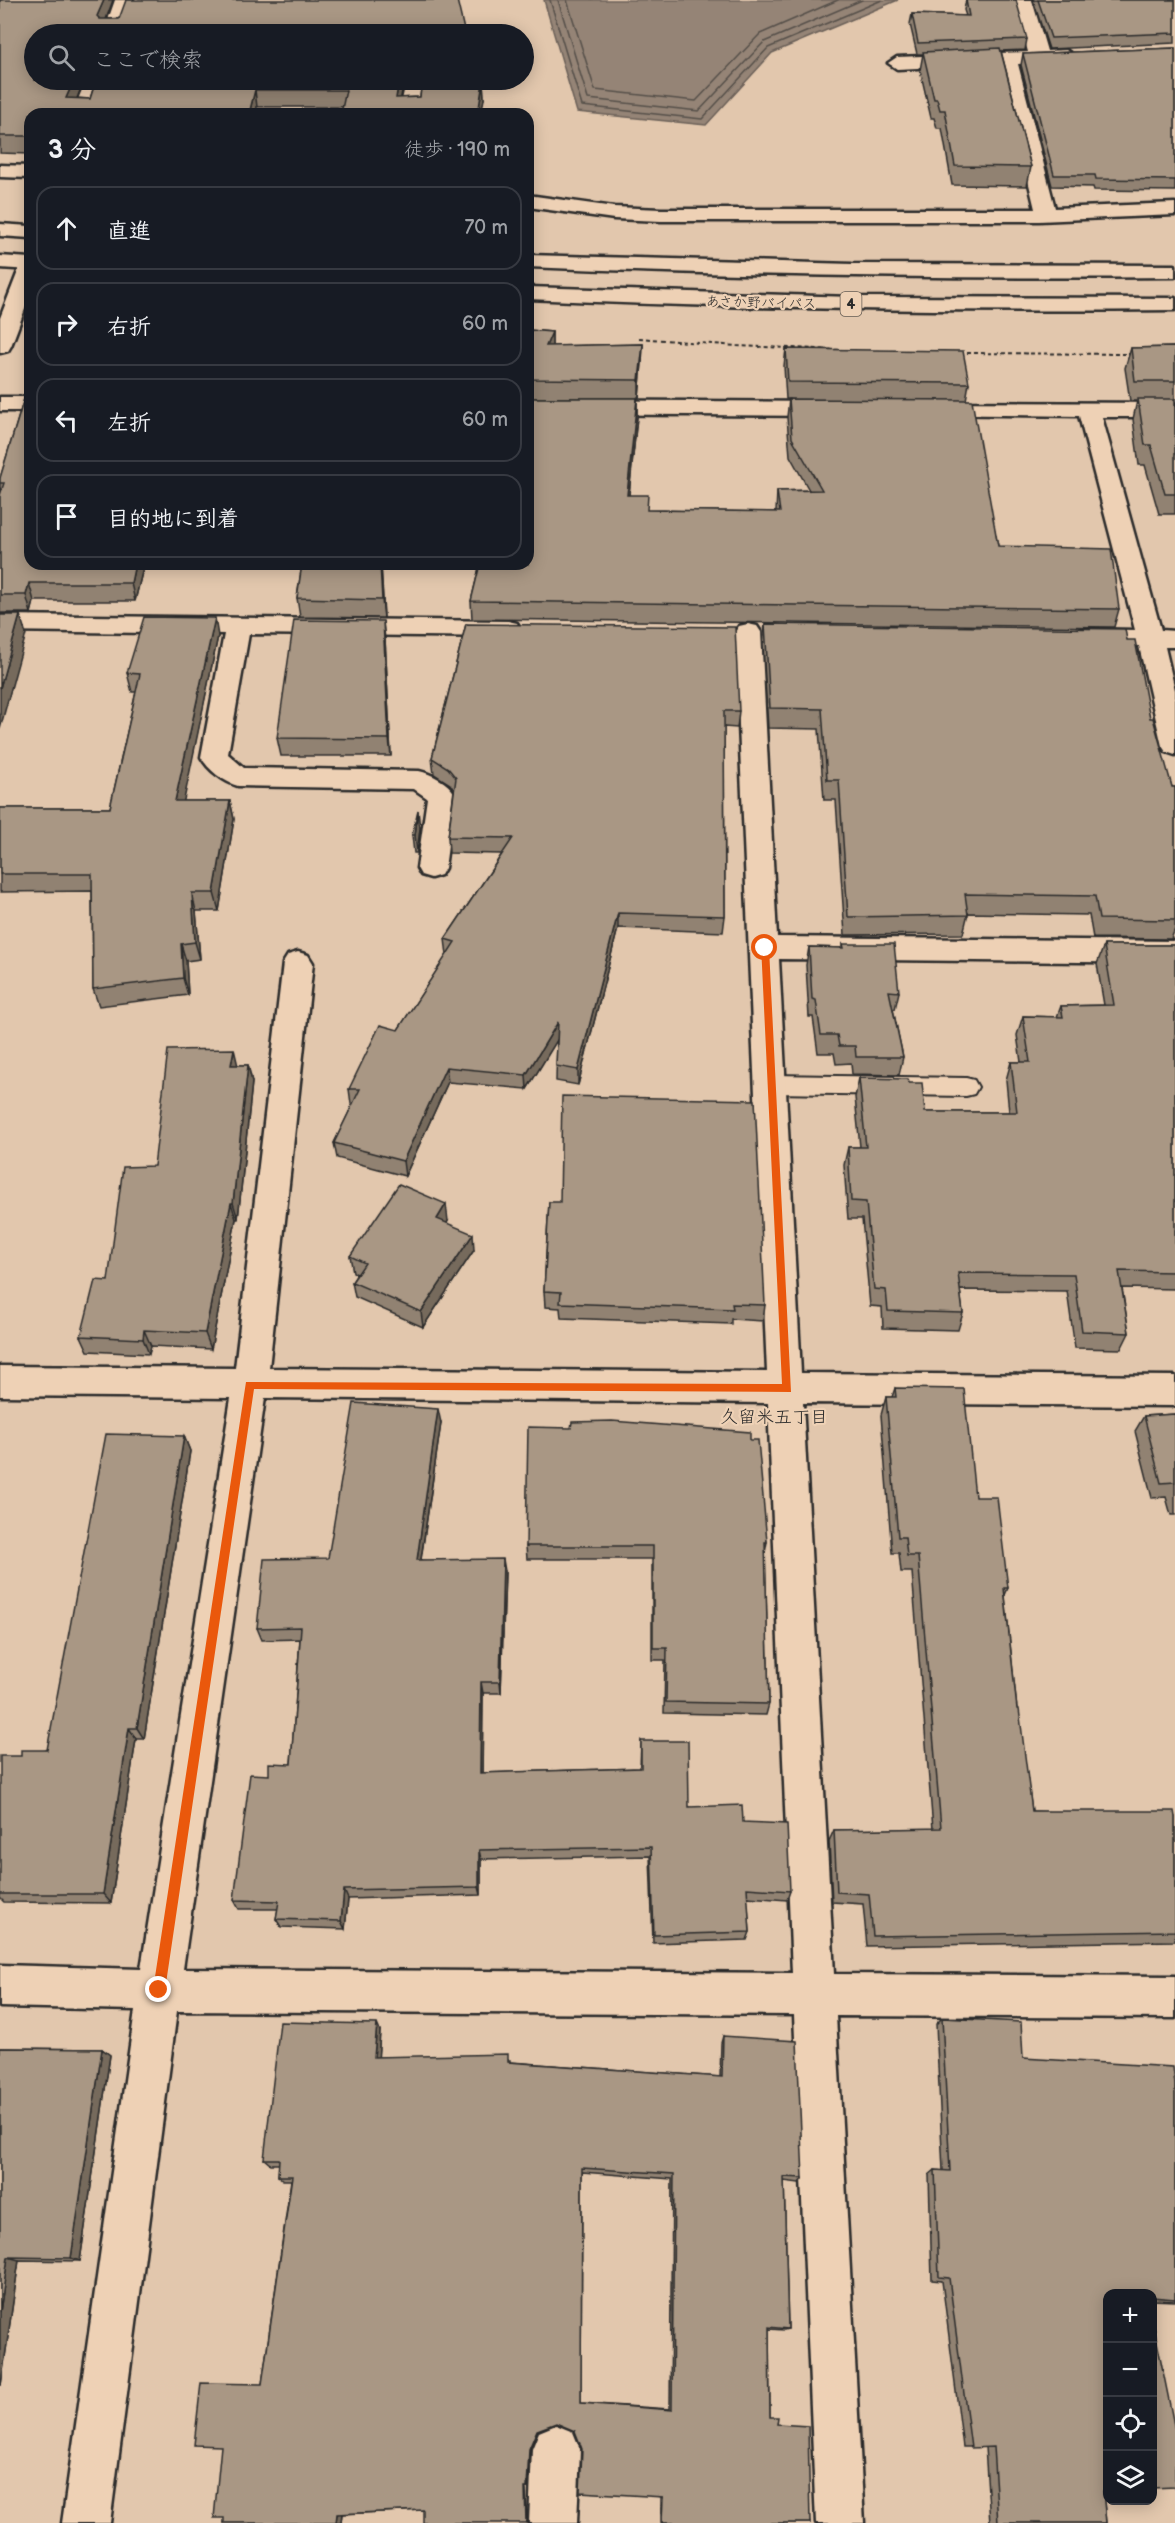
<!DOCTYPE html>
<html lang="ja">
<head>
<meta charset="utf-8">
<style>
  :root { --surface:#171b24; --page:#242831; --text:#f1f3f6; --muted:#9ea1a6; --line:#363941 }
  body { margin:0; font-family:"Balsamiq Sans","Klee One",sans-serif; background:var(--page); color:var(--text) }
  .controls { position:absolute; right:18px; bottom:18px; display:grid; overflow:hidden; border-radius:12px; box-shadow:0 3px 15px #0003 }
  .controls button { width:54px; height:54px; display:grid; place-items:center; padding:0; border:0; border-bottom:2px solid var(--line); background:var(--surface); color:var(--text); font:30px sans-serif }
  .stop { position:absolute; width:18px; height:18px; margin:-14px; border:4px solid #ea580c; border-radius:50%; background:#fff }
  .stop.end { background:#ea580c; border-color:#fff; box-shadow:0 2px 6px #0008 }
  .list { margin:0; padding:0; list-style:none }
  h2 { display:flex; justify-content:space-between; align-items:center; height:78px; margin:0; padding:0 24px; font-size:26px }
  h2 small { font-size:20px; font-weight:400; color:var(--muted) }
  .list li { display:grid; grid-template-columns:39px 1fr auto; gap:18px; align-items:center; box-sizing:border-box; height:84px; margin:0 12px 12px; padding:0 12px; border:2px solid var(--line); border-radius:18px }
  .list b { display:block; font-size:22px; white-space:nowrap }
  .list em { font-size:20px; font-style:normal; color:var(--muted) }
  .icon { flex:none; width:33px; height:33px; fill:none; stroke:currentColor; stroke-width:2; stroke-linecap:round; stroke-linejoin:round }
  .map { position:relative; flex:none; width:1175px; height:2523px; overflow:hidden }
  .search { position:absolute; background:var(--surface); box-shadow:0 3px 15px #0003; left:24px; top:24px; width:510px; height:66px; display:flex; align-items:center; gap:15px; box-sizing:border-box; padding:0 21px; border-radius:33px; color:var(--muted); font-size:22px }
  .panel { position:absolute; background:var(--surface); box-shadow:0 3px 15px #0003; left:24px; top:108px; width:510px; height:462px; border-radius:18px }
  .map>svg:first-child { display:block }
</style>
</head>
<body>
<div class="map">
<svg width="1175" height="2523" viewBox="0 0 1175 2523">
  <rect width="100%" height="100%" fill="#e2c7ad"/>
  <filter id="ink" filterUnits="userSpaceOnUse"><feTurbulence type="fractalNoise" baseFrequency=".0167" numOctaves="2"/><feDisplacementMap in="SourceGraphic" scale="12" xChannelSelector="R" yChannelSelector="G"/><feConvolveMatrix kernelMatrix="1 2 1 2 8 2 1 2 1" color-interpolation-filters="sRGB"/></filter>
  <g filter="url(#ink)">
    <path fill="#958476" stroke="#6b6058" stroke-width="1.5" d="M544,0H898L772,53L706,125L577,112Z"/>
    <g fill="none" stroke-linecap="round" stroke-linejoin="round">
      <path stroke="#554f49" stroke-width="1.5" d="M550,0L582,106L702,119L768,48L882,0
        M558,0L588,99L699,111L764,42L862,0
        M567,0L595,90L696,101L760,34L838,0"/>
      <g stroke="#2b2b2b" stroke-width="4">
        <path id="service" d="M772,1075L966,1078L974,1080L978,1087L974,1094L966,1096L772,1093L764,1091L760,1084L764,1077Z"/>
      </g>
      <g stroke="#2b2b2b" stroke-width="5">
        <path id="minor" d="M115,0H133L121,34H103Z
          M1014,0H1032L1047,51L1066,50L1075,56L1066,62L1018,64L1055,208L1175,203V215L1039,221H661L614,219L528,207V195L614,207L661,209H1035L1000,64L897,69L888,63L897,57L1028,52Z
          M86,80H104L92,114H72Z
          M413,85L422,91L419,114H399L404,91Z
          M0,165L30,166V178L0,177Z
          M30,263V296L11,346L8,351L0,353V318L19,269L23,265Z
          M0,397H30V411H0Z
          M528,400L832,402L840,404L843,409L840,414L832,416L528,414Z
          M929,402L1175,403V417H1102L1161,630L1175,631V647H1165L1175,690V755L1166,752L1162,746L1139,646L1082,645L1073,643L1069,637L1073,631L1082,629L1135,630L1079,416L921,414L918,409L921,404Z
          M0,615L508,621L517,623L521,629L517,635L508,637L249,634L228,754L244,768L419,771C432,774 448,782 455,794L445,868L441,875L431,878L421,875L417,868L427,798L414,789L238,786C224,782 208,770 201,757L224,634L0,631Z
          M748,624L757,626L761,632L777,937L1175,941V963L779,959L801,1373L1175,1376V1406L803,1403L834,1974L1175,1976V2018L836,2016L864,2523H816L794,2015L177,2011L110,2523H62L135,2010L0,2007V1965L141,1969L231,1398L0,1396V1366L235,1368L283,963L288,955L298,952L308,955L313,963L269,1368L767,1372L735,632L739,626ZM265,1398L768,1403L792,1973L183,1969Z
          M556,2425L573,2432L580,2449L577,2523H529L532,2449L539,2432Z"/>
      </g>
      <g stroke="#2b2b2b" stroke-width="5">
        <path id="trunk" d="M0,224L30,226V238L0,236Z
          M528,255L852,264L1175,265V277C959,279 744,276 528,267Z
          M0,256L30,258V270L0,268Z
          M528,287L852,297L1175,298V310C959,312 744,309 528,299Z"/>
      </g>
      <path stroke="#2b2b2b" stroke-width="2" stroke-dasharray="4 3" stroke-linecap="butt" d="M639,338L737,346L844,350
        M960,353L1132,354"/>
      <use href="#service" fill="#eed1b5" fill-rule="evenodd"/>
      <use href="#minor" fill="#eed1b5" fill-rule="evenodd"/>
      <use href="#trunk" fill="#eed1b5" fill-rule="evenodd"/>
    </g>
    <path fill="#918272" stroke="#2b2b2b" stroke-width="1.5" fill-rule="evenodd" d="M0,0L106,19L457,0L34,34L84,80L77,98L90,99L96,80H477V81L483,82L484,99L342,107H257L30,114V154L0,153ZM414,83L421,89L420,97L400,98L402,91Z
      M966,0L1027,39L1025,50L1001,51L1031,167L1027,186L952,185L942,128H937L934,118H931L920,70L923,54H917L910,24L912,14L966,16L964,10Z
      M1033,0H1175V43L1049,49Z
      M1175,48V191L1094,190L1093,187L1052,186L1021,65L1023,54Z
      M528,330L552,332V346L643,344L642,362L639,398H528Z
      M1175,347V514H1159L1145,465H1139L1133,419L1137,401H1130L1125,368L1131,348Z
      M786,349L969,383L966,400L998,546L1119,609L1114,627L472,619L471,601L480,564L381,565L384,618L300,617L297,598L302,564H528L637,398V417L629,495L647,510L776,512L777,491L809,490L790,456L787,417L789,399H786L784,366Z
      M30,379V564H144L135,601H34L31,613H0V495L1,491L0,487V478Z
      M466,624L739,711L737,728L724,727L725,916L723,932L618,928L578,1085L556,1081L557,1039L527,1089L448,1082L405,1176L337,1158L334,1143L353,1104H351L349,1089L398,1030L447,955L445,939L502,854L449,853L448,837L454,790L450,784L434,774L432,758Z
      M765,624L1127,640L1150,718L1172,787H1175V929L1171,939L1093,938L1089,915L968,913L963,934L845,935L836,800H824L819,729L768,728L763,644Z
      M218,636L183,801H230L234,819L219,911H196L200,959L186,961L188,995L99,1006L93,989L92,891L0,892V808H110L136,692H132L127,673Z
      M385,639L391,756H281L277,738Z
      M420,828L417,853H414L412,835Z
      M843,944L899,992L895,1009H893L903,1057L899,1075L852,1074L851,1063L836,1064L834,1053H818L813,1017H809L806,965L809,947L843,948Z
      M1104,945H1175V1289L1122,1288L1129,1333L1121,1349L1075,1348L1067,1291L960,1290L963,1313L958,1330L883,1328L882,1307L870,1306L862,1219H848L844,1165L848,1147H860L855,1097L859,1078L909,1083L925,1112H1009L1006,1080L1011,1062H1021L1017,1035L1023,1016L1057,1017L1061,1006L1104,1005L1097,964Z
      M238,1065H248L252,1082L238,1219H236L211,1349L151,1346L149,1354L88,1351L81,1336L108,1281L154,1166Z
      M549,1202L765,1305L763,1321L731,1319V1324L561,1318L560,1308L545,1307L544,1291Z
      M448,1221L447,1223L474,1250L423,1327L355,1297L352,1282L357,1274L353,1272L350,1256Z
      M895,1388L975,1497L1008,1588L1005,1595L1017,1709L1032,1811L1175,1817V1941L867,1946L863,1904L832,1902L829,1841L834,1830L933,1829L912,1572H901L899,1553H892L881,1415L886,1397H892Z
      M1175,1414V1515H1171L1166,1497L1152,1498L1135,1431L1144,1416Z
      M441,1423L421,1560L505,1571L501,1693H483L482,1773L640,1768L641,1741L689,1807L743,1822L790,1891L787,1900L747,1897L750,1932L747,1940L653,1943L650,1856L481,1859V1895L348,1899L345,1929L281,1927L276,1919L278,1909H239L234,1900L269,1775L291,1764L300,1639L262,1640L257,1628L328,1558Z
      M184,1436L190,1451L144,1739H136L111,1903L4,1902L0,1898V1894L21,1756L47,1750Z
      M750,1440L767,1542L765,1553L769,1704L766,1715L664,1713L665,1660H652V1559H527L526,1546Z
      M942,2018L1023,2058L1175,2085V2301L1152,2300V2294H1107L1103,2491L1106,2523H990L985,2447H963L942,2281L932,2280L929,2175L935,2170L943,2171L936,2024Z
      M380,2031L378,2057L510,2060V2062L720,2077L721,2043L723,2036L803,2178L799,2183L784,2181L788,2329L784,2330L769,2329L770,2417L777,2424L810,2523H661V2497L582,2449L575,2431L556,2423L538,2430L530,2448L528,2487L527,2488L423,2510L342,2514L341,2523H224L262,2384L291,2180H283L278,2176L279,2164H270L264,2159ZM582,2172L672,2179L670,2409L581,2403Z
      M0,2048L102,2049L110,2055L80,2261L19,2260L1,2385H0Z"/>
    <path fill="#766a5c" stroke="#2b2b2b" stroke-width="1.5" d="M104,0H113L101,33L97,16Z
      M74,80H84L71,114L66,98Z
      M399,80H414V83L402,91L398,114L396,98Z
      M483,82L484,99L481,114H478Z
      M255,90L257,107L256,114H249Z
      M552,332V350L546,346Z
      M643,344L642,362L639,398V380Z
      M637,398V417L627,513V495Z
      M135,564H144L135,601L131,583Z
      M380,564H381L384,618L382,600Z
      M29,583L34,601L31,613L26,595Z
      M20,615L26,634L0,729V688Z
      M215,618L218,636L180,819L175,801Z
      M383,621L385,639L391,756L389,739Z
      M230,801L234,819L219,911L214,893Z
      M418,810L420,828L417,853L415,835Z
      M192,893L196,911L200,959L195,942Z
      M618,913V928L578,1085V1070Z
      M181,944L186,961L188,995L183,978Z
      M558,1022L559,1037L527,1089L526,1075Z
      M234,1049L238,1066L231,1065Z
      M248,1065L252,1082L238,1219L233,1203Z
      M446,1067L448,1082L405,1176L403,1161Z
      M231,1203L236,1219L211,1349L205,1333Z
      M446,1204L448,1221L440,1235L437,1219Z
      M473,1234L474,1250L423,1327L421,1312Z
      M144,1330L151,1346L149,1354L143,1339Z
      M438,1409L441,1423L419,1572L417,1560Z
      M184,1436L190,1451L144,1739L137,1728Z
      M503,1559L505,1571L501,1693L500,1682Z
      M481,1682L483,1693L482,1783L480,1773Z
      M129,1728L136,1739L111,1903L103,1894Z
      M479,1850L481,1859V1895L479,1887Z
      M344,1890L348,1899L345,1929L341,1921Z
      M377,2024L380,2031L378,2063L374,2057Z
      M102,2049L110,2055L80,2261L71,2258Z
      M8,2257L19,2260L1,2385H0V2312Z
      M537,2430H538L530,2448L528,2487L527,2488L529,2449Z
      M526,2486L527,2523H526L525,2488Z
      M342,2512L341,2523H336L337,2514Z"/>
    <path fill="#a99784" stroke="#2b2b2b" stroke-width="1.5" fill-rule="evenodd" d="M0,0H104L97,16L100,19H119L126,0H457L465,34H34V80H74L66,98L90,99L96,80H399L396,98L420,97L422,80H476V81L483,82L478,114H341L346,90H255L249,114H30V136H0Z
      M966,0H1016L1027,39L918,43L912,14L969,16Z
      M1038,0H1175V33L1051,38Z
      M1000,48L1031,167L955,166L945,110H940L937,99H934L923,52Z
      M1175,48V180L1096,179L1095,175H1054L1023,54Z
      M528,330L552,332L546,346L643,344L639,380L528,379Z
      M1175,347V381H1135L1131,348Z
      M786,349L963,351L969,383L788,382Z
      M30,379V564H135L131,583H29L26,595H0V495L4,483H0V478Z
      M528,398H637L627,495H648L647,510L780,512L777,491L822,490L792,438L789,399L972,400L998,546L1111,549L1119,609L471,601L480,564H528Z
      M1138,399H1175V494H1165L1151,445H1145Z
      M302,564H380L382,600L297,598Z
      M0,615H20L0,688Z
      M144,617L215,618L175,801H230L214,893H192L195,942L181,944L183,978L93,989L92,874H0V808H110L140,674L127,673Z
      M294,620L383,621L389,739L277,738Z
      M466,624L735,627L739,711H724L725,916L618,913L578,1070L556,1066L558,1022L526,1075L446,1067L403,1161L334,1143L360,1089H349L380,1025L398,1030L455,942L445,939L513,838L448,837L456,778L448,768L432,758Z
      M765,624L1125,629L1127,640H1135L1150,718H1153L1172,787H1175V920L1099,919L1095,896L965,894L968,915L848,917L839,780H827L822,709L770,708Z
      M418,810L415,835H412Z
      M843,944H894L899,992L889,991L903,1057H856L855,1046H839L837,1035H821L816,1000L812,999L809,947L844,948Z
      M1104,945H1175V1272L1119,1271L1129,1333L1082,1331L1074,1274L958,1273L963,1313L888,1311L886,1290L874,1289L866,1202L851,1201L848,1147H866L859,1078L908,1079L909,1083H922L925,1112H1017L1011,1062H1030L1023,1016L1063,1017L1061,1006L1114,1005Z
      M234,1049L231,1065H248L233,1203H231L205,1333L144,1330L143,1339L81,1336L95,1280L108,1281L123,1167L154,1166L168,1050Z
      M562,1096L755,1100L765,1305L732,1304L733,1309L560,1303L561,1292L544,1291L549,1202H560Z
      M399,1184L446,1204L437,1219L473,1234L421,1312L352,1282L365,1263L350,1256Z
      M895,1388L964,1389L975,1497H997L1008,1588H1004L1017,1709H1019L1032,1811H1174L1175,1817V1931L873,1936L869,1894L837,1892L834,1830L941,1828L918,1556H907L905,1537H898L886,1397H896Z
      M354,1403L438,1409L417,1560L503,1559L500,1682H481L480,1773L641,1768V1741H688L689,1807L742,1805L743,1822L787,1824L790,1891L747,1888L750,1932L654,1935L651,1847L479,1850V1887L344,1890L341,1921L276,1919L279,1901L234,1900L250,1774L269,1775V1763L291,1764L301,1627L257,1628L264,1559L328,1558Z
      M1175,1414V1482L1161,1483L1144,1416Z
      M612,1421L750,1432V1440H758L767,1542H765L769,1704L666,1702L667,1648H653V1546H526L528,1427L571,1428L572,1422Z
      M106,1434L184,1436L137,1728H129L103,1894H0V1756H21V1750H47Z
      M942,2018L1021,2022L1023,2058L1173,2067L1175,2085V2299L1152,2297V2294H1107V2491H1103L1106,2523H998L993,2447L971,2448L949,2278L939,2277L935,2170L950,2171Z
      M280,2022L377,2024L374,2057L508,2054V2062L722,2077L723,2036L797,2041L803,2178L784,2177L788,2329L769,2327L770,2417H778L777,2424L808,2426L810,2523H662L663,2497L580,2492L582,2449L575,2431L556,2423L537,2430L529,2449L527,2488H525L526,2523H423V2510L337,2514L336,2523H224V2518H214L221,2446L194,2445L201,2383L262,2384L292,2176H278L279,2159H264ZM582,2168L674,2174L672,2410L581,2403Z
      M0,2048L102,2049L71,2258L8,2257L0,2312Z
      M1152,2317L1175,2430V2487L1152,2488Z"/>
  </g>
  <path fill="#ea580c" d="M761,945L769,948L791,1392L254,1389L165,1990L163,1994H154L153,1990L246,1382L782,1384Z"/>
  <g text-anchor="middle" stroke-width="4.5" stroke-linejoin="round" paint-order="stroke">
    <g font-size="14" fill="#2b2b2b" stroke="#eed1b5">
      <text transform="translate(761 302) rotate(1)" y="5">あさか野バイパス</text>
    </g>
    <rect fill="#eed1b5" stroke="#665d54" stroke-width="1.5" x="840.5" y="292" width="21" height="24" rx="4.5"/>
    <g font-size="15" font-weight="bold" fill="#2b2b2b">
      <text x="851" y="309">4</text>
    </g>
    <g font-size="18" fill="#2b2b2b" stroke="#eed1b5">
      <text x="774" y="1423">久留米五丁目</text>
    </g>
  </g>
</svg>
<div class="controls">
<button>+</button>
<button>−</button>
<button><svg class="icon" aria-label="locate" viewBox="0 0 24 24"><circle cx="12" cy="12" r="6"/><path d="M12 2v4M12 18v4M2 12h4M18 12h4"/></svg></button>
<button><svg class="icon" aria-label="layers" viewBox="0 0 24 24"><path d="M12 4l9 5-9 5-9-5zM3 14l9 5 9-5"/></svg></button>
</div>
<div class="stop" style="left:765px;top:948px"></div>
<div class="stop end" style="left:159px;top:1990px"></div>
<div class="search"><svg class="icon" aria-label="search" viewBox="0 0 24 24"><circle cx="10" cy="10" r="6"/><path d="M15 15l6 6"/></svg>ここで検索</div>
<section class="panel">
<h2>3 分<small>徒歩 · 190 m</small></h2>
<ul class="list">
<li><svg class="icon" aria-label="ahead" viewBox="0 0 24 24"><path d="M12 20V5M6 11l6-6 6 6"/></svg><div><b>直進</b></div><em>70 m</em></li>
<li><svg class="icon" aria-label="right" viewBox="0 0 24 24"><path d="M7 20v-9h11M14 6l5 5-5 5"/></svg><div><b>右折</b></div><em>60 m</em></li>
<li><svg class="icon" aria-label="left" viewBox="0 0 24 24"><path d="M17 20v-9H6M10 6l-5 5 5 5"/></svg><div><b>左折</b></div><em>60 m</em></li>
<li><svg class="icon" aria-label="arrive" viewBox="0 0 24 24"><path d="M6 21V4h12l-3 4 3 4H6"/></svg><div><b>目的地に到着</b></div></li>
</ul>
</section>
</div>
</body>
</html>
